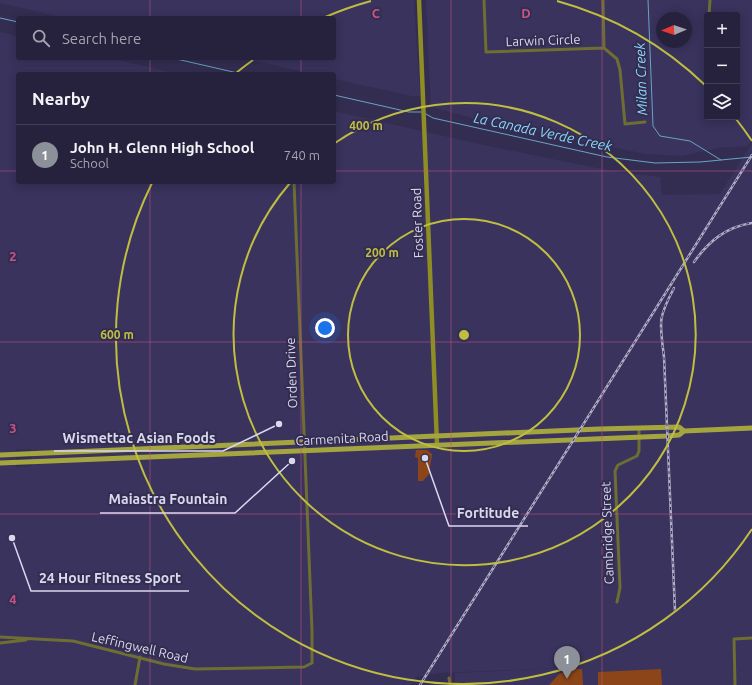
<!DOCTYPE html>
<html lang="en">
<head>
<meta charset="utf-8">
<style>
  :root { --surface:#26223d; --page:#2e2a44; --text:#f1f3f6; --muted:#a4a4b0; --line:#423f57; --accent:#8c9099 }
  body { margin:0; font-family:Ubuntu,sans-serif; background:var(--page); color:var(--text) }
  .controls { position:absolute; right:12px; top:12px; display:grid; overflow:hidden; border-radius:4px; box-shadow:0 2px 10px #0003 }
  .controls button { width:36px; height:36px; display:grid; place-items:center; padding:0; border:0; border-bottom:1px solid var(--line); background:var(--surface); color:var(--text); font:20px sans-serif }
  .compass { position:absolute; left:656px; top:12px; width:36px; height:36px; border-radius:50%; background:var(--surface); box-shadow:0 2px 10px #0003; rotate:268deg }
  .you { position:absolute; left:325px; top:328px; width:14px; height:14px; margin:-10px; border:3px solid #fff; border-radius:50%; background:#1a73e8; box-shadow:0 0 0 6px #1a73e833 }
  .badge { display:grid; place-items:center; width:26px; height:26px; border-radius:50%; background:var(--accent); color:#fff; font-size:13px; font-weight:700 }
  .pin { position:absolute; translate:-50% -33px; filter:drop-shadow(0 1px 2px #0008) }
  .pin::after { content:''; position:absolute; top:21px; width:14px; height:12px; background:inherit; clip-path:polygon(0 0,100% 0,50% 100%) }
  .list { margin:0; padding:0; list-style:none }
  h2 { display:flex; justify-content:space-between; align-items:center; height:52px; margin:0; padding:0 16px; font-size:17px }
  h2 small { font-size:13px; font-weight:400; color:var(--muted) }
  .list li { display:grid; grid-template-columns:26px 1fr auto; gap:12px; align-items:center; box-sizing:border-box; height:60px; padding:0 16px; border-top:1px solid var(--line) }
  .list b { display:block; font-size:15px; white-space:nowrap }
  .list p { margin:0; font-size:13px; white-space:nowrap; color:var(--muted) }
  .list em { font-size:13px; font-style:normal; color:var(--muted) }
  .icon { flex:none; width:22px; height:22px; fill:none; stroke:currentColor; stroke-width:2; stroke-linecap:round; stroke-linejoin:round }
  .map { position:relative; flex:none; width:752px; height:685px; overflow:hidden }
  .search { position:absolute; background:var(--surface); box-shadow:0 2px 10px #0003; left:16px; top:16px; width:320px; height:44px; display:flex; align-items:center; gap:10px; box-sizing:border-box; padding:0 14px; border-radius:4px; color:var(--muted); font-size:15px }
  .panel { position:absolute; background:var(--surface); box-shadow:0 2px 10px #0003; left:16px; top:72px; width:320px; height:112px; border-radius:4px }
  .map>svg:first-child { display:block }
</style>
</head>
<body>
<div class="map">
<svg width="752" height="685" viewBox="0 0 752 685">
  <rect width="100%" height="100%" fill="#332e51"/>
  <path fill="#39335d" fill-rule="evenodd" d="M0,0H414L420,96H412L334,79V74H313L242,58H334V18H65L0,3Z
    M426,0H752V139L748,146L718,148L681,156L646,154L483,121L431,107ZM707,15H737V117H707ZM662,18H686V42H662Z
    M0,32L18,36V58H110L178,74H18V182H334V111L488,146L617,172L660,177L662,195L720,194L752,143V685H455V673L560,668L440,673L416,677L411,685H0ZM16,449H31L32,466L16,467Z"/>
  <path fill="#8c4518" d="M416,450H427L432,454C432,460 429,466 430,473L423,481H418V458L415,457Z
    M573,669H582L583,685H549L559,674Z
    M661,669L662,685H598V672Z"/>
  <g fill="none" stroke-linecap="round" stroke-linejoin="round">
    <path stroke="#68a4c3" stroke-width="1" d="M648,0L653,126L660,136L690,141L721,160
      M0,18L18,22
      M172,58L242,74
      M334,95L409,112H421
      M426,114L433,118L607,157L655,163L700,162L752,157"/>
    <path stroke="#6e6e33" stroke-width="3" d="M484,0L486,52L604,48L603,0
      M709,15L710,0
      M604,48L617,59L620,70L625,124L645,122
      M706,94L707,77
      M617,602L620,588L615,471L618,465L637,456L639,451V428
      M0,637L73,641L164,664L195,669L304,667L312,663V631L294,182
      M0,643L26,640
      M449,678L450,685
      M135,685L140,657
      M735,685L734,639L752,638"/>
    <path stroke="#8e8e24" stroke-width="4.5" d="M419,0L437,444"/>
    <path stroke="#a5a540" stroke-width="5" d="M0,455L599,429L679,427L684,431
      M0,463L667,436L679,435L684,431L752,428"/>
    <g stroke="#afadc7" stroke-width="2.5">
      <path id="rail" d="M694,262C709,241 726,227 752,223
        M674,288C657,320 660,322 664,357L675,611
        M420,685L752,155"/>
    </g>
    <use href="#rail" stroke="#332e51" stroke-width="1" stroke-dasharray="3" stroke-linecap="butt"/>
  </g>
  <path fill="none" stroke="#c95287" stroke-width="1" stroke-opacity="0.55" d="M150,0V18M301,0V18M451,0V685M602,0V685M150,58V74M301,58V74M0,171H18M334,171H752M150,182V685M301,182V685M0,342H752M0,514H752"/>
  <g fill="none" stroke="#bfbe41" stroke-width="2">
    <circle cx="464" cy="335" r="116"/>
    <path d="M335 143A231 231 0 1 1 290 183"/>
    <path d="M752 529A347 347 0 0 1 152 183M236 73A347 347 0 0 1 253 60M323 18A347 347 0 0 1 371 1M557 1A347 347 0 0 1 705 85M736 119A347 347 0 0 1 752 141"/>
  </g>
  <g text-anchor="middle" stroke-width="4" stroke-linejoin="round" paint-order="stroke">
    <g font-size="13" fill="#dad8ef" stroke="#332e51">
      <text transform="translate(543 40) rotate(-2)" y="5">Larwin Circle</text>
      <text transform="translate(417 223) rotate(-92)" y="5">Foster Road</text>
      <text transform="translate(291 373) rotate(-92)" y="5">Orden Drive</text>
      <text transform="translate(342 438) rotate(-3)" y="5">Carmenita Road</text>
      <text transform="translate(607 533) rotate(-92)" y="5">Cambridge Street</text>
      <text transform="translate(140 647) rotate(13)" y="5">Leffingwell Road</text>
    </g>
    <g font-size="14" font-style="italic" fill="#8ad7fb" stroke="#332e51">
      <text transform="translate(641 79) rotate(-92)" y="5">Milan Creek</text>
      <text transform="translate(543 132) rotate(12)" y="5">La Canada Verde Creek</text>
    </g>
  </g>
  <g font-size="13" text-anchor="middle" font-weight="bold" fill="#c95287" stroke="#332e51" stroke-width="4" stroke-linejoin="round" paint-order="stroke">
    <text x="376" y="18">C</text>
    <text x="526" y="18">D</text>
    <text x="13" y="261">2</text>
    <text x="13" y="433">3</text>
    <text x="13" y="604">4</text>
  </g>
  <circle cx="464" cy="335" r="6" fill="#bfbe41" stroke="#332e51" stroke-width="2"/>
  <g font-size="12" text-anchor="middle" font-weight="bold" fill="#bfbe41" stroke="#332e51" stroke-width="4" stroke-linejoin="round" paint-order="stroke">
    <text x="366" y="130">400 m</text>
    <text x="382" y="257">200 m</text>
    <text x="117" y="339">600 m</text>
  </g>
  <path fill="none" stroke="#dad8ef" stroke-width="1.5" d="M279 424L223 451H54M292 461L235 513H100M425 458L449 526H528M12 538L31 591H189"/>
  <g fill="#dad8ef" stroke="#332e51" stroke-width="1.5">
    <circle cx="279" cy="424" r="4"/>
    <circle cx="292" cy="461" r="4"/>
    <circle cx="425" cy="458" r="4"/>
    <circle cx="12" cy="538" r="4"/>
  </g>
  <g font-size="14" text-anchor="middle" font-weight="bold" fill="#dad8ef" stroke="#332e51" stroke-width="4" stroke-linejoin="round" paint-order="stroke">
    <text x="139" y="443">Wismettac Asian Foods</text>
    <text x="168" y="504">Maiastra Fountain</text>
    <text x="488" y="518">Fortitude</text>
    <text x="110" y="583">24 Hour Fitness Sport</text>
  </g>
</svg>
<div class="controls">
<button>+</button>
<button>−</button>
<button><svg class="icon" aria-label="layers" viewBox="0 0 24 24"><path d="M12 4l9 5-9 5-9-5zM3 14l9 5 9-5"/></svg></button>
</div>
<svg class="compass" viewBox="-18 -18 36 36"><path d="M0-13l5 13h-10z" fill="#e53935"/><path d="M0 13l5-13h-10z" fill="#a4a4b0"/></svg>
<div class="you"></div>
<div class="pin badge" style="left:567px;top:679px">1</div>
<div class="search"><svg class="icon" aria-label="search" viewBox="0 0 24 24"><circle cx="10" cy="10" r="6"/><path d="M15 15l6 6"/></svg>Search here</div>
<section class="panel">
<h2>Nearby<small></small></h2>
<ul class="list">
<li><span class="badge">1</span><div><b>John H. Glenn High School</b><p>School</p></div><em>740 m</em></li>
</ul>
</section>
</div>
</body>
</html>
